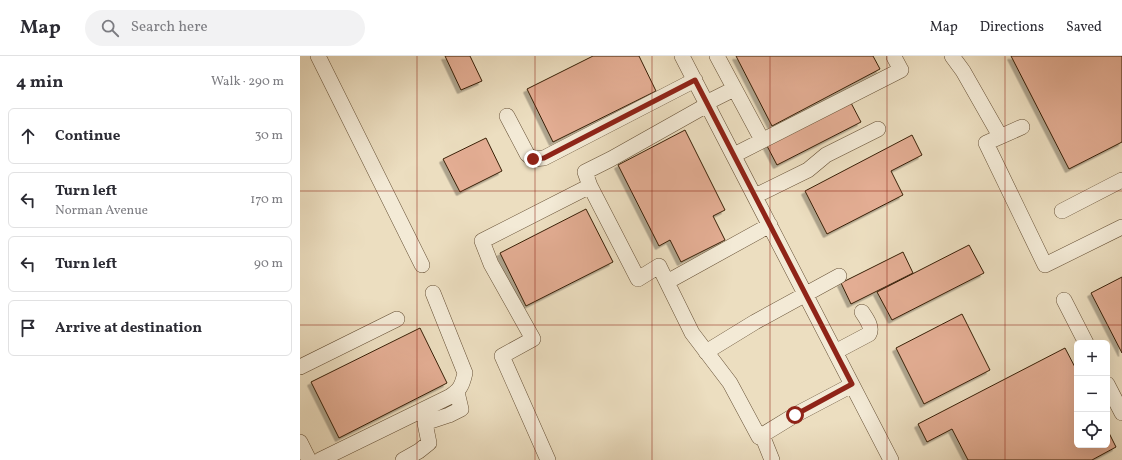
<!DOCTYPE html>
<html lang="en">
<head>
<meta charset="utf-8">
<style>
  :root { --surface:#fff; --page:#f2f2f3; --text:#2b2b33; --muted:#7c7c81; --line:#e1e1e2 }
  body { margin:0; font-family:Vollkorn,serif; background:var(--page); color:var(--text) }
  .controls { position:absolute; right:12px; bottom:12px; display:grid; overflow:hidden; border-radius:6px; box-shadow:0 4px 16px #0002 }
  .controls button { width:36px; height:36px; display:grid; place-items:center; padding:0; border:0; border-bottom:1px solid var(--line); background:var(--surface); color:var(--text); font:20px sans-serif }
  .stop { position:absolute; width:12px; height:12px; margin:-9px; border:3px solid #8f2418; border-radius:50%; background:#fff }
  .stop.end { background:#8f2418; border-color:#fff; box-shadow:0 1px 4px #0008 }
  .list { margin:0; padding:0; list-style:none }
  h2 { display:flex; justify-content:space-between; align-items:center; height:52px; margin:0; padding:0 16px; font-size:17px }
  h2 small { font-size:13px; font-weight:400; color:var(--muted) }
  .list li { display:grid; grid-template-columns:26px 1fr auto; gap:12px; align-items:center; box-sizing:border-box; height:56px; margin:0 8px 8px; padding:0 8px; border:1px solid var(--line); border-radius:6px }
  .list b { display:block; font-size:15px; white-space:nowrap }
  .list p { margin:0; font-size:13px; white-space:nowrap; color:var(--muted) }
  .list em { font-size:13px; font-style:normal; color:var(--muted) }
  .icon { flex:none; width:22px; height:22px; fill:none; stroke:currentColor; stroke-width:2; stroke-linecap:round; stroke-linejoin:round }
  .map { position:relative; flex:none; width:822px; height:404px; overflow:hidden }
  header { display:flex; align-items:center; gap:24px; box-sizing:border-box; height:56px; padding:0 20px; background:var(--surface); border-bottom:1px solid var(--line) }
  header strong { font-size:19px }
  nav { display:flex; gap:22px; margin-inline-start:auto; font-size:14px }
  .search { width:280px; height:36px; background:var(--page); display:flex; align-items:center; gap:10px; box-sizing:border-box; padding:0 14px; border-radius:22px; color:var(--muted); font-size:15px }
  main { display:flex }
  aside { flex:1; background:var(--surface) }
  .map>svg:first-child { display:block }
</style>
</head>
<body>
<header>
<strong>Map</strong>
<div class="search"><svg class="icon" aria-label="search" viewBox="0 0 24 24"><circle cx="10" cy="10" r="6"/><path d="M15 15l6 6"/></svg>Search here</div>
<nav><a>Map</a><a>Directions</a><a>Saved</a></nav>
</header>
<main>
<aside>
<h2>4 min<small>Walk · 290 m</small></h2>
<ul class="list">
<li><svg class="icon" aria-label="ahead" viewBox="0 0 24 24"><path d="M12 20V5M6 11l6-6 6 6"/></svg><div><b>Continue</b></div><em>30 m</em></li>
<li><svg class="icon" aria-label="left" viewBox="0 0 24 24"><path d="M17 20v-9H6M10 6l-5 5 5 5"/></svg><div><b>Turn left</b><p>Norman Avenue</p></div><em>170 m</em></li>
<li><svg class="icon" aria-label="left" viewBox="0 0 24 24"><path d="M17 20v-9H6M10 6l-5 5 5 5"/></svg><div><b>Turn left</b></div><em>90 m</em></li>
<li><svg class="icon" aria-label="arrive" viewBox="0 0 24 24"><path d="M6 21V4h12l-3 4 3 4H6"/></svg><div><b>Arrive at destination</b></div></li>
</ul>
</aside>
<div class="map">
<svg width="822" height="404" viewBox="0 0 822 404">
  <defs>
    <filter id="shadow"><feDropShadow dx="-3.5" dy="3.5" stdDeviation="0" flood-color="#0004"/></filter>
  </defs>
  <rect width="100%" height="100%" fill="#ecdec0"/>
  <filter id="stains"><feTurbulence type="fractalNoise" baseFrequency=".005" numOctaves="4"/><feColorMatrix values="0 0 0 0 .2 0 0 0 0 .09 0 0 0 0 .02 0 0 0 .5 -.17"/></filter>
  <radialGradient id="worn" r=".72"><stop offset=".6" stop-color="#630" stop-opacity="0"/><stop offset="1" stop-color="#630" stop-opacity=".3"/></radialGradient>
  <path fill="#e3ad93" stroke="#381f06" filter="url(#shadow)" d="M145,0H170L182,25L161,34Z
    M293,0H339L356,35L253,86L227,33Z
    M436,0H573L580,13L472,70Z
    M711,0H822V86L769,113Z
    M550,45L561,66L477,109L466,88Z
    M385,74L425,154L413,160L425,184L381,206L370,184L359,190L318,109Z
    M612,79L622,99L591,115L603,139L527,178L505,135Z
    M186,82L202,115L160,136L143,103Z
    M286,153L313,206L226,250L200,197Z
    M669,189L684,217L592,264L577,236Z
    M603,196L613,217L551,248L541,227Z
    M822,221V297L791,237Z
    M662,258L690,314L624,348L596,292Z
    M120,272L147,327L39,382L11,326Z
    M765,292L777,315V389H807V373L816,391L792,404H668L652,373L627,386L618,368Z"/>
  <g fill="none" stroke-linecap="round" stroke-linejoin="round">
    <g stroke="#654f34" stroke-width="16">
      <path id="minor" d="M18,0L122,209
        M382,0L591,404
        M417,0L462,84
        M652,0L663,15L700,80
        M406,47L434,33
        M407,49L311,103L285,116L290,130L338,223L359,210L392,277L430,327L459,381L495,359L552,329
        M207,60L227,98L233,103L244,102L395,24
        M722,71L686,87L745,209L822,171
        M434,99L601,14L594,1
        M455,140L508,114L526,99L578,73
        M762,155L822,124
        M367,226L470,169
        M764,244L786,287
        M406,296L455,266L539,220
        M535,296L569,278C573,271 566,262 562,256
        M0,311L97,263
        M807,328L822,357
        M462,379L472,404
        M0,386L9,404
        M20,404L149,341C160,334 162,330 165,317L133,237
        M103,404L119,395L129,387L125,367L149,359L161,353L157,336
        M248,404L202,300L233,283L191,208L182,185L290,130"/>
    </g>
    <use href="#minor" stroke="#f3ead6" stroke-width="15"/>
  </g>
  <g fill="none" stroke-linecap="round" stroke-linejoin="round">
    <path stroke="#8f2418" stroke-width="5" d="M233,103L244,102L395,24L552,328L495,359"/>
  </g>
  <path fill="none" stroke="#8f2418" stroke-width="1" stroke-opacity="0.55" d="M117,0V404M235,0V404M352,0V404M470,0V404M587,0V404M705,0V404M0,135H822M0,269H822"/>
  <rect width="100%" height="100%" filter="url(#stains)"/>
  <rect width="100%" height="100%" fill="url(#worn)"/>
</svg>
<div class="controls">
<button>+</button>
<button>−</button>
<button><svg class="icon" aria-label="locate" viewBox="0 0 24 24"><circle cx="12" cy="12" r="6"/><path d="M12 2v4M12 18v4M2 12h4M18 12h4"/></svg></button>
</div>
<div class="stop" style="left:495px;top:359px"></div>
<div class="stop end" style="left:233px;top:103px"></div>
</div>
</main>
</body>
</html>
